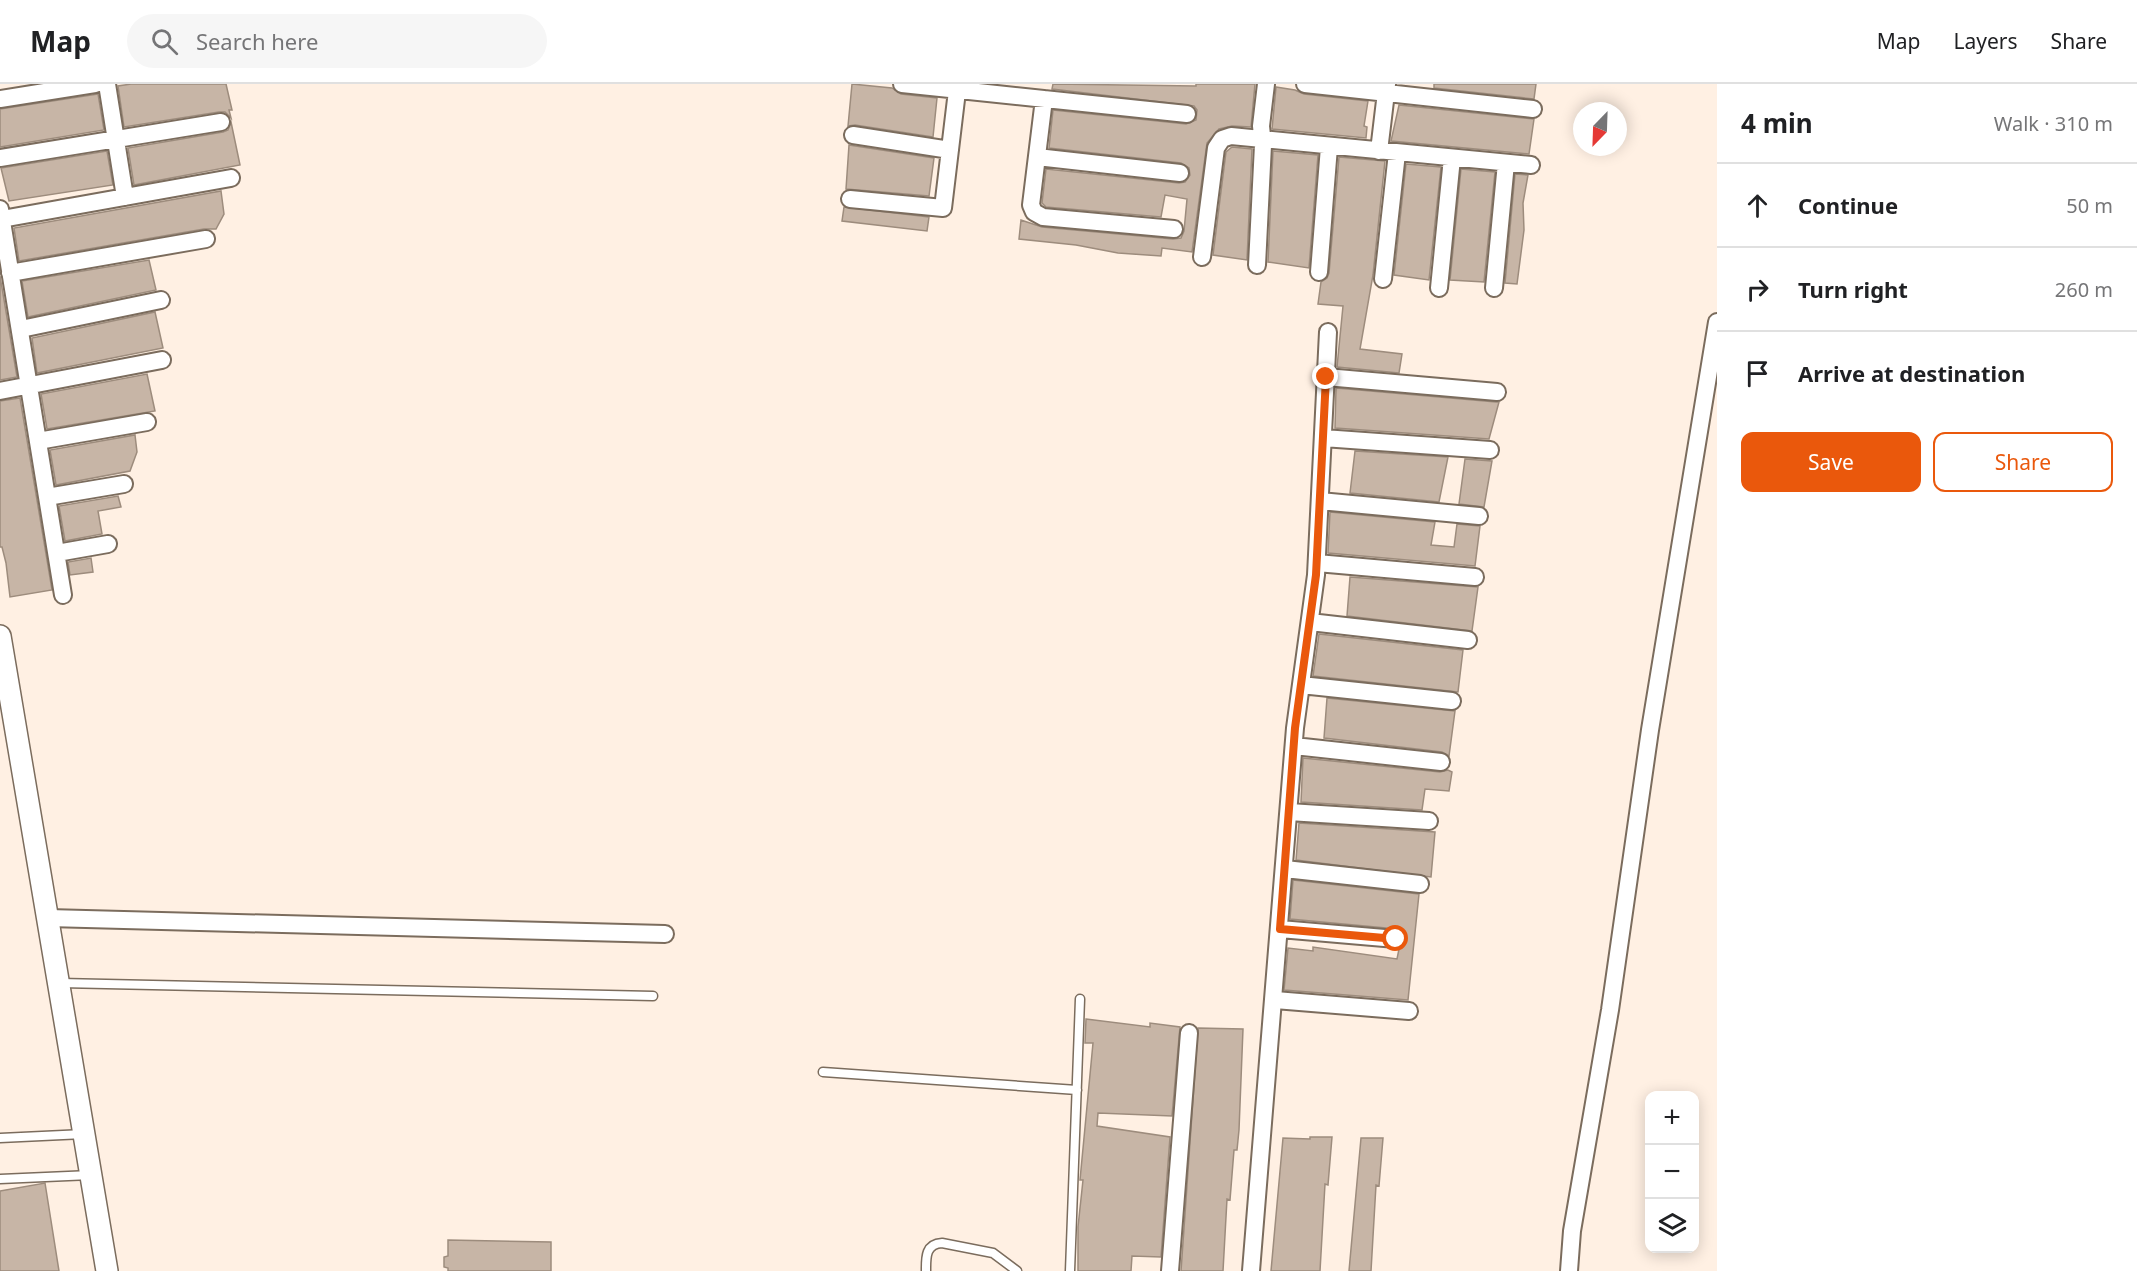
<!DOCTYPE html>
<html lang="en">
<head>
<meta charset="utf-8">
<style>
  :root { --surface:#fff; --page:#f6f6f6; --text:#202124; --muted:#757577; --line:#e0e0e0; --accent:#ea580c }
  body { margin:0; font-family:"Noto Sans",sans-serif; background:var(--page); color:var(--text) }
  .controls { position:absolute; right:18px; bottom:18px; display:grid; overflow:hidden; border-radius:12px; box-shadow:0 3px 15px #0003 }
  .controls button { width:54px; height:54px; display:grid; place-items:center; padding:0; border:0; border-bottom:2px solid var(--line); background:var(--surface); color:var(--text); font:30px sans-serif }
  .compass { position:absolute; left:1573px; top:18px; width:54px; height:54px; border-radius:50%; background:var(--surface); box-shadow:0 3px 15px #0003; rotate:203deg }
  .stop { position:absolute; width:18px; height:18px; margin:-14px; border:4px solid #ea580c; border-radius:50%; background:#fff }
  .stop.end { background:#ea580c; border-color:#fff; box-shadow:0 2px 6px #0008 }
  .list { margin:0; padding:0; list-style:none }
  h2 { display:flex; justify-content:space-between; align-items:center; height:78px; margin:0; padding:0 24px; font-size:26px }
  h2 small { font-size:20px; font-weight:400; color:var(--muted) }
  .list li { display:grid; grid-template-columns:39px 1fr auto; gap:18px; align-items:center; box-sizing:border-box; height:84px; padding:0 24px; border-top:2px solid var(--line) }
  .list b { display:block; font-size:22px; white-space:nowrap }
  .list em { font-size:20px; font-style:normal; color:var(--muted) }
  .actions { display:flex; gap:12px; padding:18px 24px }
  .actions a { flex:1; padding:14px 0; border:2px solid var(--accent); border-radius:12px; text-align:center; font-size:21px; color:var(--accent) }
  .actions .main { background:var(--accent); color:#fff }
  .icon { flex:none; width:33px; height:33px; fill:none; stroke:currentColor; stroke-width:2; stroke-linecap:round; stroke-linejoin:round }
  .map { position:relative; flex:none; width:1717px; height:1187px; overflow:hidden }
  header { display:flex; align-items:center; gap:36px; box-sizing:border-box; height:84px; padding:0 30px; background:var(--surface); border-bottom:2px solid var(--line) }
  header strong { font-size:28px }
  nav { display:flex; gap:33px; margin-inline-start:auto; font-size:21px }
  .search { width:420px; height:54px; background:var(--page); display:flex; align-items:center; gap:15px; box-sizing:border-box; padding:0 21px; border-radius:33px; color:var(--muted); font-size:22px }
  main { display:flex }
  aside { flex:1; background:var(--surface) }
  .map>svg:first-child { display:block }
</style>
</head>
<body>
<header>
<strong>Map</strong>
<div class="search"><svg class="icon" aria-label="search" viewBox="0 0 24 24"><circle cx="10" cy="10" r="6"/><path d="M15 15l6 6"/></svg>Search here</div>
<nav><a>Map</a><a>Layers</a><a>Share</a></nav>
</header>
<main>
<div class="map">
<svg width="1717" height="1187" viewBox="0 0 1717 1187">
  <rect width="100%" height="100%" fill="#fff0e3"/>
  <path fill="#c7b5a6" stroke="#9d8c7d" stroke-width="1.5" d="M131,0H226L232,26H229L231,34L225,28H219L124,43L118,2Z
    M852,0L892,4L901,10L937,14L933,53L855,41L848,42Z
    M1053,0L1196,2V0H1255L1251,43L1232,42L1219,45L1207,59L1192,168L1162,164L1161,172L1118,169L1076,161L1019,155L1021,136L1042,143L1173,155L1181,154L1184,147L1187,115L1165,111L1161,133L1046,123L1042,119L1046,85L1179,99L1185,98L1190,91L1189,84L1181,79L1049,64L1053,26L1186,40L1196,36L1197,26L1194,22L1052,5Z
    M1434,0H1536L1534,15L1434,4Z
    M1276,3L1295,6L1304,10L1368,17L1364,42L1367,43L1366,54L1272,45Z
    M98,10L104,46L0,63V25Z
    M1399,21L1534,35L1529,70L1391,57Z
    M231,38L240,81L134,101L128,64L223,48L228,46Z
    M849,61L934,74L929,112L846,105Z
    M1232,63L1252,65L1247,176L1213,171L1226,68Z
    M107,67L113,101L9,117L1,84Z
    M1273,67L1318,71L1309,184L1268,178Z
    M1339,73L1385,77L1373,191L1360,265L1402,270L1399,289L1337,283L1343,222L1318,220L1321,198L1327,194L1329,189Z
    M1406,80L1441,83L1429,196L1394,191Z
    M1461,85L1495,88L1484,198L1450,196Z
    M1515,90L1528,91L1523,119L1524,146L1517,200L1505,199Z
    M221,107L224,130L216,145H204L19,177L14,144Z
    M844,123L929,133L927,147L842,137Z
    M149,176L156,206L28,233L22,197Z
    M0,192L17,293L0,296Z
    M155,228L163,264L37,289L32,254Z
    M147,290L155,327L47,345L41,310Z
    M1336,304L1496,318H1499L1489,355L1335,344Z
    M20,314L52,506L10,513L6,479L2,463H0V317Z
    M135,351L137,368L130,387L56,401L50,366Z
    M1355,367L1448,373L1439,418L1350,409Z
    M1465,375L1492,377L1484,423L1459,420Z
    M118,412L121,423L98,427L102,450L65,457L59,422Z
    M1330,428L1435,438L1431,461L1454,463L1457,440L1480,442L1475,482L1328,469Z
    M91,474L93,488L70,491L68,478Z
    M1350,493L1478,503L1472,547L1347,532Z
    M1319,550L1463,566L1458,608L1313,592Z
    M1327,614L1455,627L1449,672L1442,668L1324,654Z
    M1303,674L1440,688L1448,686L1452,688L1449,707L1425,705L1422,726L1301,718Z
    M1299,739L1435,748L1431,793L1296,776Z
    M1293,796L1419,810L1408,916L1284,906L1288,864L1313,867V863L1397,875L1399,865L1406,856L1405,850L1397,845L1290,835Z
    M1086,935L1150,943V939L1180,943L1172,1032L1098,1029L1097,1042L1170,1053L1161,1173L1132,1172L1131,1187H1078V1143L1083,1096H1080L1093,959H1085Z
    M1198,944L1243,945L1239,1046L1237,1066H1234L1230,1116L1227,1115L1223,1187H1181Z
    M1310,1053H1332L1328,1101L1325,1100L1320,1187H1271L1283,1054L1310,1055Z
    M1361,1054H1383L1379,1102L1376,1101L1371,1187H1349Z
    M45,1099L59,1187H0V1107Z
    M448,1156L551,1158V1187H448V1184L444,1183V1173L448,1172Z"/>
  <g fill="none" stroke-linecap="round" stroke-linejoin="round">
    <g stroke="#7b6c5d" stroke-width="11">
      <path id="service" d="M60,899L653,912
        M823,988L1077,1006
        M0,1054L84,1050
        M0,1095L91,1091
        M926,1187C926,1174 925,1160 942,1159L993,1169L1017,1187
        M1070,1187L1080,915"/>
    </g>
    <g stroke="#7b6c5d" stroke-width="20">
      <path id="minor" d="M107,0L125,113
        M902,0L1187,30
        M1305,0L1533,25
        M0,15L95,0
        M1044,15L1031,121L1034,128L1043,133L1174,145
        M853,51L950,66
        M1379,67L1387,0
        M1037,73L1180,89
        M0,74L221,38
        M850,115L943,124L957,7
        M0,125L63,511
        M2,135L231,94
        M1202,173L1216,64L1222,55L1231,52L1531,81
        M1257,181L1263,61L1261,42L1266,0
        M1319,188L1329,63
        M10,189L206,155
        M1383,195L1397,69
        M1439,204L1452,74
        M1494,204L1506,79
        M21,245L161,216
        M1326,293L1497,308
        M0,307L162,276
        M1323,354L1490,366
        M38,357L147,338
        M47,413L124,400
        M1320,417L1479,432
        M57,469L108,460
        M1317,479L1475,493
        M1310,538L1468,556
        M1301,601L1452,617
        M1294,662L1441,678
        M1289,728L1429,737
        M1285,785L1420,800
        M48,834L665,850
        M1280,845L1396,855
        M1275,916L1409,927
        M1170,1187L1189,949
        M1251,1187L1295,644L1316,491L1328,248
        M1569,1187L1572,1147L1610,926L1650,646L1717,238"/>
    </g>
    <g stroke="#7b6c5d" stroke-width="24">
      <path id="tertiary" d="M0,552L107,1187"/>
    </g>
    <use href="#service" stroke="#fff" stroke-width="8"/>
    <use href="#minor" stroke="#fff" stroke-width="16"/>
    <use href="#tertiary" stroke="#fff" stroke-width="21"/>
  </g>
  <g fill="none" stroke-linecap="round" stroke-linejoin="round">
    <path stroke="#ea580c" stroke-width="8" d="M1326,293L1316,491L1295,644L1280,845L1396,855"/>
  </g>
</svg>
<div class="controls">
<button>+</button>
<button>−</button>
<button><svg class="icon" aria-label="layers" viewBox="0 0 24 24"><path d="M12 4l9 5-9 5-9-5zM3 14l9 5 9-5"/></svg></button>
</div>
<svg class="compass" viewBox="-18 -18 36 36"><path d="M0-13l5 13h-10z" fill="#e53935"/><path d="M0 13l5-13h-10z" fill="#757577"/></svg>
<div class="stop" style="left:1396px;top:855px"></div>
<div class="stop end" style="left:1326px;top:293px"></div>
</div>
<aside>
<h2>4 min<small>Walk · 310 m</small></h2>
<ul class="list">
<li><svg class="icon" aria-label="ahead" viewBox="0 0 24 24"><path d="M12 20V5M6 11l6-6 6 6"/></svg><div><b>Continue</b></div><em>50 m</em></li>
<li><svg class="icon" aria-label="right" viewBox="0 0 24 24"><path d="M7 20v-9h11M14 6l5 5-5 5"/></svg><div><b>Turn right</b></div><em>260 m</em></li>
<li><svg class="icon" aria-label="arrive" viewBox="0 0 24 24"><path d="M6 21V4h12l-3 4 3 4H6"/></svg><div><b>Arrive at destination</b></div></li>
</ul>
<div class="actions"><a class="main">Save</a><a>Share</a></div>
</aside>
</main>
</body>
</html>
